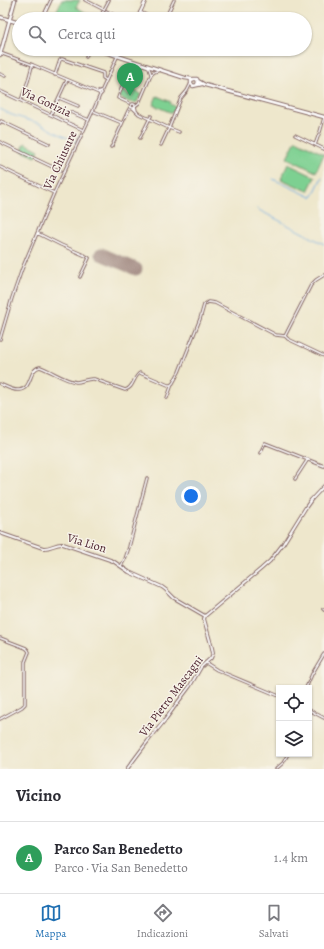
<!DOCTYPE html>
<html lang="it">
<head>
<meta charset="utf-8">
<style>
  :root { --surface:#fff; --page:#f7f7f7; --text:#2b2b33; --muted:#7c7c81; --line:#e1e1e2; --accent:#1f6fb2 }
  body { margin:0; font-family:Alegreya,serif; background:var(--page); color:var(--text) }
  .controls { position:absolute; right:12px; bottom:12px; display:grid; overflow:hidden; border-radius:0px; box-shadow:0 1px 3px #0004 }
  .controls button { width:36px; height:36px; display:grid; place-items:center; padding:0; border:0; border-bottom:1px solid var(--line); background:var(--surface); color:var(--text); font:20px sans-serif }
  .you { position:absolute; left:191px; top:496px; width:14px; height:14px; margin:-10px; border:3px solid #fff; border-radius:50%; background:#1a73e8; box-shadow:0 0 0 6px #1a73e833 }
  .badge { display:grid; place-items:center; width:26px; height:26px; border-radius:50%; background:var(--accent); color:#fff; font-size:13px; font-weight:700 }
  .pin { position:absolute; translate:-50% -33px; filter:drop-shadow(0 1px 2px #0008) }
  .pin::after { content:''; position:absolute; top:21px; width:14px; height:12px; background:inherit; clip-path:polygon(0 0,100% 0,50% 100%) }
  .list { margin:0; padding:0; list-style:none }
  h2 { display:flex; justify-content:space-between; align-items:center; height:52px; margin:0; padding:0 16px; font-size:17px }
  h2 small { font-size:13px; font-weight:400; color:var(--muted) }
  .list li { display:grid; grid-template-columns:26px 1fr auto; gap:12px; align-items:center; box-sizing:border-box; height:72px; padding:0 16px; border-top:1px solid var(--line) }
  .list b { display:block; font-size:15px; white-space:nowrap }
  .list p { margin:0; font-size:13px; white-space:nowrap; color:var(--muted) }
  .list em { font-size:13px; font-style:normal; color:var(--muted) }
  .icon { flex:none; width:22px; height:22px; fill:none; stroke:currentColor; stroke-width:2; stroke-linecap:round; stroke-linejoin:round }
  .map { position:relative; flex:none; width:324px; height:769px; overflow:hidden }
  .search { position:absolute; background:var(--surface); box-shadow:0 1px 3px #0004; left:12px; right:12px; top:12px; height:44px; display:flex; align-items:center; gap:10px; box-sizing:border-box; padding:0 14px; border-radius:22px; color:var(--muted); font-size:15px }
  .sheet { height:124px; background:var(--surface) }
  nav { display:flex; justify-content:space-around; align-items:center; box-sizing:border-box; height:56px; border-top:1px solid var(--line); background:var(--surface); font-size:11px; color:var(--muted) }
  nav a { display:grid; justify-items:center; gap:2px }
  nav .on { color:var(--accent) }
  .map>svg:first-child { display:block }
</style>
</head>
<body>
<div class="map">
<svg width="324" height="769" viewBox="0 0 324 769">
  <rect width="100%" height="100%" fill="#f7f3e8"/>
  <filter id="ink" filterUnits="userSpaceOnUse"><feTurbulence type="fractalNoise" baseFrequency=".025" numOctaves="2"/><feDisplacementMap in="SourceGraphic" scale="8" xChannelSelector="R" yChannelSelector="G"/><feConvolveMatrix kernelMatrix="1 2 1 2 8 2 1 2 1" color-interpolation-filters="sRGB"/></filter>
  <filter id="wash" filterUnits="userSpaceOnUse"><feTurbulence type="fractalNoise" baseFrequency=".012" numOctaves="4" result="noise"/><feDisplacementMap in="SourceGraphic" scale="16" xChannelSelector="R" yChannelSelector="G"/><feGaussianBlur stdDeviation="0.9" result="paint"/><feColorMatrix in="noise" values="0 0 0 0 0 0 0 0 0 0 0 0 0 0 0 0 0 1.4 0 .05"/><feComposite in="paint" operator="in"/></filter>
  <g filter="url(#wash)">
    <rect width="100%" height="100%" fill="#eee7cc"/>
    <path fill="#7dd091" stroke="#64785e" d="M62,0H80L76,7L90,15L88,19H65L55,14Z
      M132,89L141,94L137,102C131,104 125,100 119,97L121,91L130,95Z
      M157,96L171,102L170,104L176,107L172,113L153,105Z
      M296,140L324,154L316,172L287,158Z
      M25,143L39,150L36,157L22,151Z
      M288,164L315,177L308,191L281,179Z"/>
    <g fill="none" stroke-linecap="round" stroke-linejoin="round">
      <path stroke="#6face1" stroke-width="1" d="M0,109L12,115L41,124L53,131L76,142L79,135
        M273,179L311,197L313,196L322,177
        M257,209L324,244"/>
      <path stroke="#9c837c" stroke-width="13" d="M101,254L136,269"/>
    </g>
  </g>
  <g filter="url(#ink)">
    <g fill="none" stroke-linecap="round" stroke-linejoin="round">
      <g stroke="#836563" stroke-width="3.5">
        <path id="minor" d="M85,0L122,19
          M140,12L154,19
          M42,19L51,0
          M99,19L109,0
          M165,19L174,0
          M0,53L33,65L99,93
          M86,57L89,49
          M148,66L151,74
          M0,74L5,76
          M55,75L60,60L62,59L103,73V78L106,80
          M123,84L118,98L129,103
          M0,91L83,130
          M100,91L102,93L100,95L99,93Z
          M101,92L117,57
          M59,98L78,106
          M21,100L28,81L32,66
          M131 106a2 2 0 1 1 4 0a2 2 0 1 1-4 0Z
          M133,108L136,111L135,106L139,103L151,75L154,72L160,70
          M93,111L122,123
          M136,111L139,114L169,128L181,98L187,91L191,83
          M70,112L89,120
          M51,114L67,80
          M0,123L1,121L49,144
          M320,132L324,118
          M295,135L324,149
          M140,138L151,116
          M0,142L63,172
          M161,145L169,128L179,132
          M315,145L319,134
          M111,147L112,146L128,111L131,106
          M0,167L54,193
          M37,233L61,245L86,256L89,258L80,277
          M285,336L311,285L316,280L324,275
          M285,336L288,339L324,356
          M0,339L12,298L22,269L54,193L93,111L100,95
          M0,384C5,386 13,391 19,390C33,389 28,369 40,367C52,371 63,380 76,382C82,382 87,378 94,379L125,390C134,388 133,377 140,373L168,385H171
          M167,398L171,387V385L173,383L179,372L200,319L204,305L208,302L215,303L276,335L285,336
          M260,453L265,443L324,466
          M295,479L308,459
          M121,566L125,559L129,547L147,478
          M323,609L324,610
          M0,638L26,648L28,650L29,652L25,662V704L22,707L0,719
          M206,663L217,670L279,696
          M306,688L312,674L324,654
          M309,710L324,718
          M276,769L283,763L288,754"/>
      </g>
      <g stroke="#836563" stroke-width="4">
        <path id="tertiary" d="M137,19L146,0
          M117,56L121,49
          M0,533L43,548C50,549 56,543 63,544L113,561L129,572L162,587L166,590L174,598L205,616
          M205,616L261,569L270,561L283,544L306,507L311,500L324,486
          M127,769L148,741L165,720L178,702L190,686L201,667L211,658L213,653L212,648L204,619L205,616"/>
      </g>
      <g stroke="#836563" stroke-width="4.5">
        <path id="secondary" d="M0,17L19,23
          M96,49L185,78L192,79
          M0,55L15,0
          M198,81L205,85L324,117
          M197,85L198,82L197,79H194L191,80V83L193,86L202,84"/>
      </g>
      <use href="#minor" stroke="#fff" stroke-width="1.5"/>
      <use href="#tertiary" stroke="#fff" stroke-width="2"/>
      <use href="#secondary" stroke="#fff" stroke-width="2.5"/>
    </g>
  </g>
  <g text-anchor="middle" stroke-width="3" stroke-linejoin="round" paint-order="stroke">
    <g font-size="12" fill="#4a1f2b" stroke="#f7f3e8">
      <text transform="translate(46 102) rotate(25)" y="4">Via Gorizia</text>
      <text transform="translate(60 160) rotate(-65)" y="4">Via Chiusure</text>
      <text transform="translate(87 543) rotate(17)" y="4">Via Lion</text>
      <text transform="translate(171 696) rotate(-53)" y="4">Via Pietro Mascagni</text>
    </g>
  </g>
</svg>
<div class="controls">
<button><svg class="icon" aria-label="locate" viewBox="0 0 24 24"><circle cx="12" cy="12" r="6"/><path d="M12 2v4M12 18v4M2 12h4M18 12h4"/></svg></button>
<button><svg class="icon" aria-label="layers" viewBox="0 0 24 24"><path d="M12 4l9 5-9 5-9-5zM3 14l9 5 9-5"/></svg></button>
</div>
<div class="you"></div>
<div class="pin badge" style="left:130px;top:96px;background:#2e9e5b">A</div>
<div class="search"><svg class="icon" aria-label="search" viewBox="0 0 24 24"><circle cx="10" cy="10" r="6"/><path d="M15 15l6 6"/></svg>Cerca qui</div>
</div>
<section class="sheet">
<h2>Vicino<small></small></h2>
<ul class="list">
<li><span class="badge" style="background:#2e9e5b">A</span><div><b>Parco San Benedetto</b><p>Parco · Via San Benedetto</p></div><em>1.4 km</em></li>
</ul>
</section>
<nav>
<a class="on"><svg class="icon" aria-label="map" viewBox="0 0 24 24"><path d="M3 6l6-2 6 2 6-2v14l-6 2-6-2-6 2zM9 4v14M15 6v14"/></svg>Mappa</a>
<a><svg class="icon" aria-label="directions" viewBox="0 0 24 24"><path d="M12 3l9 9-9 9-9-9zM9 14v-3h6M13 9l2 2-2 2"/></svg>Indicazioni</a>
<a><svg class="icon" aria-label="saved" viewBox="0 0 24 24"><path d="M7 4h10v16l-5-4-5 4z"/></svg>Salvati</a>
</nav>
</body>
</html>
